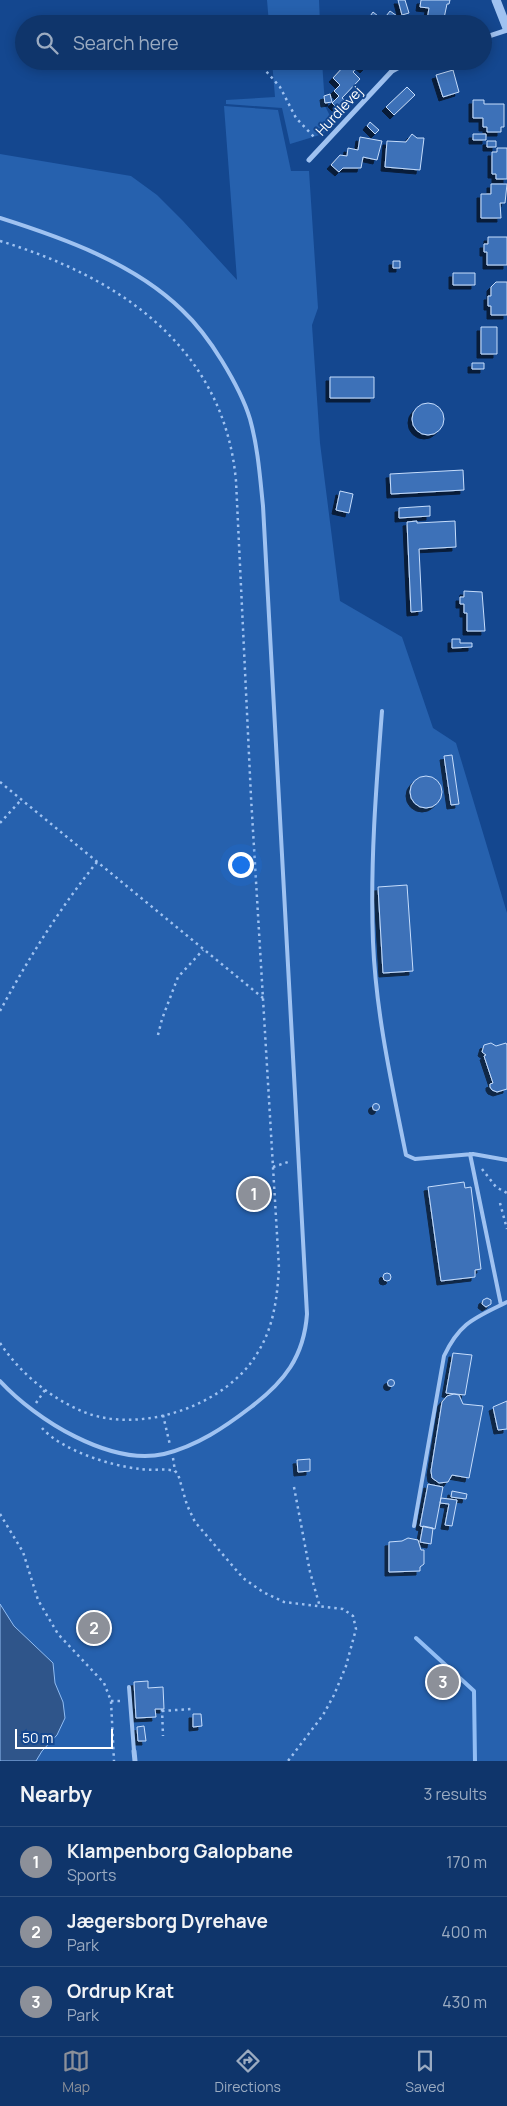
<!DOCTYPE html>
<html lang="en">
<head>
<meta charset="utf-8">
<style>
  :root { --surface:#0f356b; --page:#183d71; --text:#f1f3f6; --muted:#9babc1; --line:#2f507e; --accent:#8c9099 }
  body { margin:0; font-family:Manrope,sans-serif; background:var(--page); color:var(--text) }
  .scale { position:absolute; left:15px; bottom:12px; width:98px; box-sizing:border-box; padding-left:5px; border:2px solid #fff; border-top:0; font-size:14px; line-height:18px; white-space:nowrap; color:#fff; -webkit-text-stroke:4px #14478f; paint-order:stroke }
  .you { position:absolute; left:240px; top:864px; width:18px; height:18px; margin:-12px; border:4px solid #fff; border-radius:50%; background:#1a73e8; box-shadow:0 0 0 8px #1a73e833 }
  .badge { display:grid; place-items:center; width:32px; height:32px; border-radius:50%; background:var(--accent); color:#fff; font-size:16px; font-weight:700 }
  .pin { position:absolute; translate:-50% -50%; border:2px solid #fff; box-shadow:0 1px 5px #0006 }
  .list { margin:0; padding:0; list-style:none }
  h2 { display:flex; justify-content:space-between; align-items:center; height:65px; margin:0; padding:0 20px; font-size:21px }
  h2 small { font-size:16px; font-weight:400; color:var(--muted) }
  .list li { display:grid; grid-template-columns:32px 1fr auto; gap:15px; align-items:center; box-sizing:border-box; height:70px; padding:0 20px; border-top:1px solid var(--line) }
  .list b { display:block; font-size:19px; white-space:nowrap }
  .list p { margin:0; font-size:16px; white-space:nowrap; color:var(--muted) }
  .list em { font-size:16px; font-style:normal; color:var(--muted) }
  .icon { flex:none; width:28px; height:28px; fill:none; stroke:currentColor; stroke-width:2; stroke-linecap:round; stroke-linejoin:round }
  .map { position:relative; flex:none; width:507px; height:1761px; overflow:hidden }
  .search { position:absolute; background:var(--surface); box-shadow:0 2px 12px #0003; left:15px; right:15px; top:15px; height:55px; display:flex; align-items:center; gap:12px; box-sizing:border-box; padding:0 18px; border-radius:28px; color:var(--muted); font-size:19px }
  .sheet { height:275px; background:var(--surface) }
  nav { display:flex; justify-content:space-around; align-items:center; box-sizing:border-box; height:70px; border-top:1px solid var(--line); background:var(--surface); font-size:14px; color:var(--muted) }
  nav a { display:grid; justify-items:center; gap:2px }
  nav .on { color:var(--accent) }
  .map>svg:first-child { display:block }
</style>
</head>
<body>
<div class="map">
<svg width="507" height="1761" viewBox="0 0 507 1761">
  <defs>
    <filter id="shadow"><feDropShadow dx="-4" dy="4" stdDeviation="0" flood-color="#0009"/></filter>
  </defs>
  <rect width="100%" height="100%" fill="#14478f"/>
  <path fill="#2661ae" d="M267,0H319L320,24H269Z
    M272,61H322L325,106L333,122L323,134L290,144L282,108L226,104V100L275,97Z
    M224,106L278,110L291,171H309L318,308L312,325L320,443L340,601L402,637L433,728L456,743L507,913V1761H0V154L131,176L157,195L183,221L237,280Z"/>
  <path fill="#2f558a" stroke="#91bdf4" d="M0,1604L14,1626L53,1663L55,1683L63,1702L65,1718L57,1735L42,1751L36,1761H0Z"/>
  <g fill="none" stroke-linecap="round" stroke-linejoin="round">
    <path stroke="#91bdf4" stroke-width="4" d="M416,1638L474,1691L475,1761"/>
  </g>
  <path fill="#3d71b8" stroke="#c6ddfc" filter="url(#shadow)" d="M398,0H405L409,13L402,15Z
    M421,0H450L449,4H447L443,23L427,20L429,8L420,7Z
    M390,11L400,18L396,24H369L366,22L373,12L383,20Z
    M341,61H368L370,63L364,69L359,65L353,72L360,79L342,98L348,103L340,111L332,103L339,96L334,91L340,85L333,78L345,65Z
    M453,70L459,92L443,97L436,75Z
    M407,87L415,95L394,115L386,107Z
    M330,94L332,102L325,103L324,96Z
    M473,100H484V104H504V127H501V132H487V127H483V118H473Z
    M370,122L379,130L375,134L367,126Z
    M412,134L417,138H424L420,170L385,167L387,141L406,142Z
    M473,134H486V140H473Z
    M360,137L382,141L377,160L363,157L361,168H343L339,172L331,165L340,155L347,156L348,148L358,150Z
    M487,141H496V147H487Z
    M497,148H507V179H496V174H492V152H497Z
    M491,184H507L505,203H500L501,218H481V194H491Z
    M488,237H507V265H487V252H484V244H488Z
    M393,261H400V268H393Z
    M453,273H475V285H453Z
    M496,282H507V315H491V306H488V296H491V287Z
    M481,327H497V354H481Z
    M472,363H484V369H472Z
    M330,377H374V398H330Z
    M412 419a16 16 0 1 1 32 0a16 16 0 1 1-32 0Z
    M463,470L464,490L391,494L390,474Z
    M340,491L353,494L349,513L336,510Z
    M430,506V516L399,518V508Z
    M417,521V523L455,521L456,547L419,549L422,611L411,612L407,522Z
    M464,591L482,592L485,631H467V613H464V604H460V597H464Z
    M452,639H460V643H472V647L452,648Z
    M452,755L459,804L451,805L444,756Z
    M410 792a16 16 0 1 1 32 0a16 16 0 1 1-32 0Z
    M407,885L413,971L383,973L378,887Z
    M491,1043L496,1046L506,1043L507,1045V1089L497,1092L492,1090L490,1087V1084L493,1083L484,1056L486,1055L482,1052L484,1045Z
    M372.5 1107a3.5 3.5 0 1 1 7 0a3.5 3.5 0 1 1-7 0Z
    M464,1182L465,1188L471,1187L481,1269L475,1270V1277L441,1281L428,1187Z
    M383 1277a4 4 0 1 1 8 0a4 4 0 1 1-8 0Z
    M487,1298L491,1300V1304L486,1307L482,1304L483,1300Z
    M453,1353L472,1355L465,1395L446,1393Z
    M387.5 1383a3.5 3.5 0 1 1 7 0a3.5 3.5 0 1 1-7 0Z
    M454,1394L459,1395L463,1404L483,1406L469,1478L452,1475L448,1482L439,1483L432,1478L431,1471L442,1402L447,1396Z
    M507,1401V1429L498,1430L493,1407Z
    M310,1459V1471L298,1472L297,1460Z
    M428,1484L443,1487L435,1529L420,1526Z
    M452,1491L467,1494L466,1499L451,1497Z
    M441,1498L457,1500L452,1526L445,1525L449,1504L440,1503Z
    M423,1526L433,1528L431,1544L420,1542Z
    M408,1538L418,1540L421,1550H424V1564L420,1567V1571L389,1572V1542L402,1541Z
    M148,1681V1688L163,1687L164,1709H155L156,1717L136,1718L134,1682Z
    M193,1714H201L202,1726L193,1727Z
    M144,1726L146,1741H138L137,1727Z"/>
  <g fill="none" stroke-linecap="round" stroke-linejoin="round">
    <path stroke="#9fc2f1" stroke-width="2.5" stroke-dasharray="2.5 4" stroke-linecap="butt" d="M258,62L280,87L296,118L316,139
      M0,241C119,277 224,347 236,481L251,797L279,1268C277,1298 274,1326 258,1352C228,1405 141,1435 84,1412C50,1398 20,1373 0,1343
      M0,782L263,998
      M0,823L21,800
      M0,1011C28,959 60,908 97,862
      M158,1035L162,1019L178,977L203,950
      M273,1167L291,1161
      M482,1169L496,1187L507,1193
      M500,1203L507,1229
      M36,1403L45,1390
      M163,1415L170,1445
      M42,1428C61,1450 111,1466 140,1469C151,1471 164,1468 175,1471
      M173,1458L175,1471L178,1474L187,1505L195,1522L243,1578L263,1592L284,1602L343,1609L353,1616L356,1629L346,1666L334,1695L323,1715L288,1761
      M294,1487L310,1572L320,1607
      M0,1514L23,1552L38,1600L58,1634L104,1683L111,1701L114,1761
      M111,1701H122
      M162,1709L163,1736
      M162,1711L191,1709"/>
    <path stroke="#9fc2f1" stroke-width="4" d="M0,218C63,238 134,263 182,310C198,325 211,343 222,361C233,379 244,399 250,419C258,448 260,477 263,506L307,1314C304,1357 284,1382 251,1407C225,1427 197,1446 164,1454C110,1466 36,1420 0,1381
      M382,711C376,788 370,865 373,942C376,1014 392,1085 406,1155L415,1159L473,1154L507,1160
      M470,1154L501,1305
      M414,1526L444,1356C460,1322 475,1318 507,1302
      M129,1687L134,1751"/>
    <path stroke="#9fc2f1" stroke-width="5" d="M483,38L507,30
      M309,160L392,71L410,61
      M134,1751L135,1761"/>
    <path stroke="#9fc2f1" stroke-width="9" d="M496,0L507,28"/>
  </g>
  <g text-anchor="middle" stroke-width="4" stroke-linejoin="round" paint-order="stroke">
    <g font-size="14" fill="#fff" stroke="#14478f">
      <text transform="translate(339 111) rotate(-47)" y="5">Hurdlevej</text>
    </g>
  </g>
</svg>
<div class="scale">50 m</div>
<div class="you"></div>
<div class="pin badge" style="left:254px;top:1194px">1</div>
<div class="pin badge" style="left:94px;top:1628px">2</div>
<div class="pin badge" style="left:443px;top:1682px">3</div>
<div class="search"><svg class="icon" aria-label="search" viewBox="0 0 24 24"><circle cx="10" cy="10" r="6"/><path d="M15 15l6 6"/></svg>Search here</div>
</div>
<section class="sheet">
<h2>Nearby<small>3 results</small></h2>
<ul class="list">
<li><span class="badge">1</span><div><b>Klampenborg Galopbane</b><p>Sports</p></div><em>170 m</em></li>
<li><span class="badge">2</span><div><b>Jægersborg Dyrehave</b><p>Park</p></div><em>400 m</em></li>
<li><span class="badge">3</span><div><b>Ordrup Krat</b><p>Park</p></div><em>430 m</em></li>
</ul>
</section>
<nav>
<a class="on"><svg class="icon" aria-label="map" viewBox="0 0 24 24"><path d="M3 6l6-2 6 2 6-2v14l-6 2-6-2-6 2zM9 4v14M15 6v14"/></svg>Map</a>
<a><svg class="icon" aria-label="directions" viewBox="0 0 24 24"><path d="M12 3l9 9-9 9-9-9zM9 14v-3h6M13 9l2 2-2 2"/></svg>Directions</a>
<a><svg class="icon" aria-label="saved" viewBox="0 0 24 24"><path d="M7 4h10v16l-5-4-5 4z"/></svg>Saved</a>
</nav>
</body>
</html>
